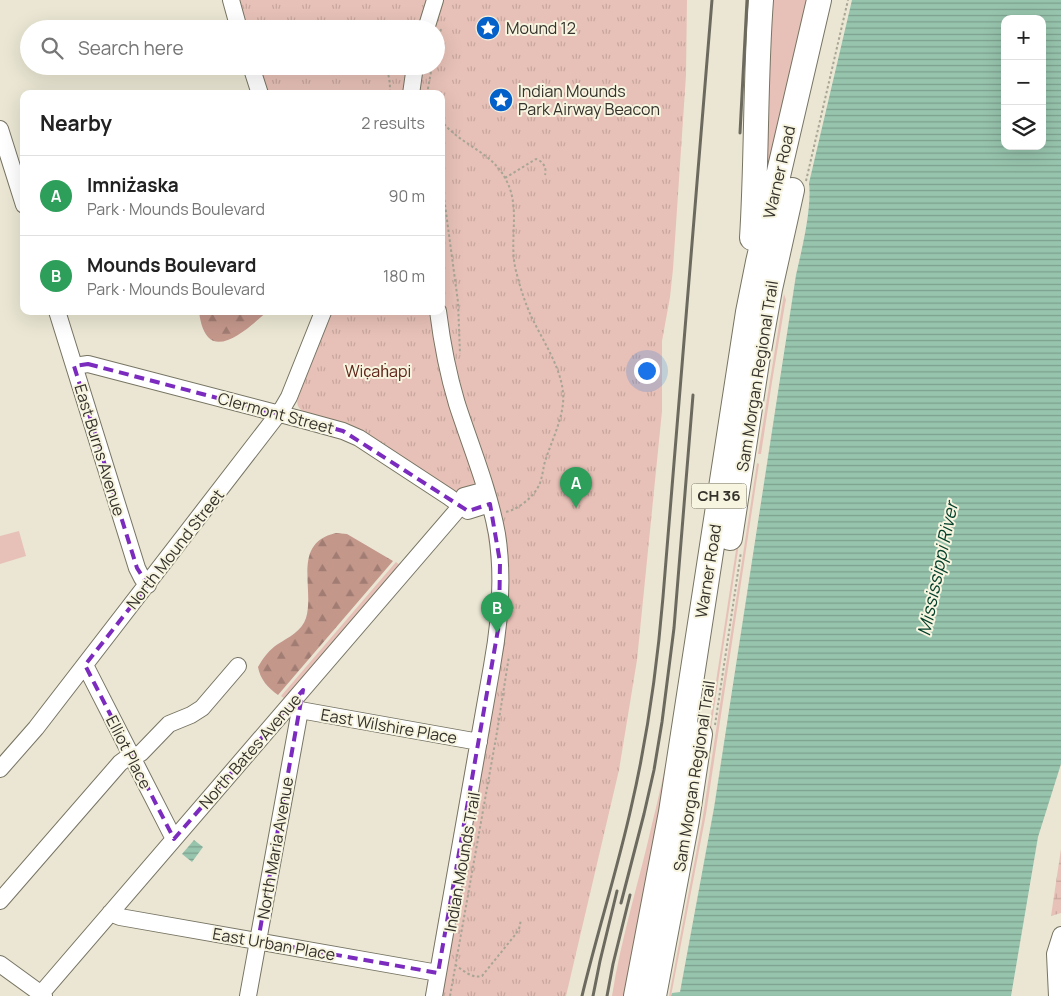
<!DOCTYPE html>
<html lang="en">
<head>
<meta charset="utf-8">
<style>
  :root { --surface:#fff; --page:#f6f6f6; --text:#222; --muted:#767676; --line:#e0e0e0; --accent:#7c3aed }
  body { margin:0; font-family:Manrope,sans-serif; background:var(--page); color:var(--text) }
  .controls { position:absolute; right:15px; top:15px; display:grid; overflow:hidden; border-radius:10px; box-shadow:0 5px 20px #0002 }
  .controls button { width:45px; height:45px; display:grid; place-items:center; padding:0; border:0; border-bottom:1px solid var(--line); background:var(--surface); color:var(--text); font:25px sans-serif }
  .you { position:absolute; left:646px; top:370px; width:18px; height:18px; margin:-12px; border:4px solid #fff; border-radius:50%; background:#1a73e8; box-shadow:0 0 0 8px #1a73e833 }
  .badge { display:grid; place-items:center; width:32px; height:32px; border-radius:50%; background:var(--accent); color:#fff; font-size:16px; font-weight:700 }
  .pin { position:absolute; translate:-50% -41px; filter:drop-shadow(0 1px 2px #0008) }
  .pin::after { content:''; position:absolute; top:26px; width:18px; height:15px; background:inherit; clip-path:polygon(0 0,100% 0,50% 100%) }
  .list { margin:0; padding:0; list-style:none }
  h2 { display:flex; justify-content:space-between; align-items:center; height:65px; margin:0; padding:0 20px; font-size:21px }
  h2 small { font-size:16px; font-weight:400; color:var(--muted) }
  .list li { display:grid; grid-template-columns:32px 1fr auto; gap:15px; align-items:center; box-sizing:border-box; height:80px; padding:0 20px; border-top:1px solid var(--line) }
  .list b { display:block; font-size:19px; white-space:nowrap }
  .list p { margin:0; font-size:16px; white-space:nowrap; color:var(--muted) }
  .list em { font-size:16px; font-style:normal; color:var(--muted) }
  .icon { flex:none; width:28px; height:28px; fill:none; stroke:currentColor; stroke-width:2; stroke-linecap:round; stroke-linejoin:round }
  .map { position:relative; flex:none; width:1061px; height:996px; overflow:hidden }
  .search { position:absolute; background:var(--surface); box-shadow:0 5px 20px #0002; left:20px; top:20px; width:425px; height:55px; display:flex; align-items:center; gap:12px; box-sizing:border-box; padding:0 18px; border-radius:28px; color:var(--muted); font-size:19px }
  .panel { position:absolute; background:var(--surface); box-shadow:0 5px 20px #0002; left:20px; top:90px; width:425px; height:225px; border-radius:10px }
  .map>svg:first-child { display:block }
</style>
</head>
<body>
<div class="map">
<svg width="1061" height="996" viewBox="0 0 1061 996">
  <defs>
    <pattern id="forest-firs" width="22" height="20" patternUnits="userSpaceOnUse" patternTransform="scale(1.25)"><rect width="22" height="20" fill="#c4978b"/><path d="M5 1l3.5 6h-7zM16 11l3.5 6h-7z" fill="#a07c72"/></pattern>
    <pattern id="wetland-marsh" width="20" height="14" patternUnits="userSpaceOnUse" patternTransform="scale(1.25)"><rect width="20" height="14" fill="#e7c1b7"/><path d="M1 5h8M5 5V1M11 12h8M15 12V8" fill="none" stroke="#c7a69e"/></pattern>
    <pattern id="park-tufts" width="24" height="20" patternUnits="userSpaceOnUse" patternTransform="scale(1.25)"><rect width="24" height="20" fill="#e7c1b7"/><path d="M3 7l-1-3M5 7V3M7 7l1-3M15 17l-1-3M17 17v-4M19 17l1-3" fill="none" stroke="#c7a69e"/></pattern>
    <pattern id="water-rules" width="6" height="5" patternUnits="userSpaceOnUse" patternTransform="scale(1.25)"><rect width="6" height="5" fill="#97c4ad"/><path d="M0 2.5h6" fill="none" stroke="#7ca08d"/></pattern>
  </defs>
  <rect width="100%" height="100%" fill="#eae6d3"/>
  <path fill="#e7c1b7" d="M766,0H812L764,208Z
    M784,294L786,300L785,304L772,382L761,454H758Z
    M761,385L762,392L697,821V807Z
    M757,463L759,464L706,814L671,996H669L702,822Z
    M19,531L26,556L0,564V536Z
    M396,562L400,565L285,699L281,696Z
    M683,670L628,996H612C621,938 639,882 652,824C665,773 674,722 683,670Z"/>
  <path fill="url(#forest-firs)" d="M199,311H268C256,321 223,354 208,337C202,330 200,320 199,311Z
    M336,533L347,534L393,561L278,695C268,688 260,679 258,667C263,658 270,649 278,644C289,637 302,631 306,618C315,589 291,543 336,533Z"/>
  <path fill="url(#wetland-marsh)" d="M1061,849V913L1051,916Z"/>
  <path fill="url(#park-tufts)" d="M239,0H687L686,75L673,269L670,297L662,341V411L637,660L619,770L566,996H425L490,627C493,594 493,563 487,531C486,525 486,517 482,512C477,505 467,498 459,492L455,491L344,423L304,412C298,409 296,404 298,398L330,311H441V94H268L260,66H436V29H248Z"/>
  <path fill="url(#water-rules)" fill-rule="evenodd" d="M852,0H1061V764L1038,837L1011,996H671L672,993L680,992L714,808L796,275C802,249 812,208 809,183ZM1005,19H1042V146H1005Z
    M194,840L203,847L192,862L182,854Z"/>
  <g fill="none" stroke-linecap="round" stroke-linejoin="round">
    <g stroke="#777463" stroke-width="18">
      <path id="minor" d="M231,0L239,29
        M426,29L435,0
        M251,66L260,94
        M411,94L415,66
        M0,129L24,205
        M57,311L137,568L142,578L148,585
        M74,366L88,364L303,420L343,431L359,438L449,497L468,511L490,504
        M85,665L174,839
        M300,710L479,742
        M0,769L36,728L282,409L289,397L323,312
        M0,901L120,763L124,760L141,753L169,724L191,715L202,708L238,666
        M110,913L120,917L438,973
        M0,964L44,996
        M39,996L459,508L461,505L464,496L486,490
        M248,996L300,710L292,703
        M434,996L492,666C500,622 504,579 497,534C489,490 471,447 457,404C448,374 442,343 438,311
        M1057,996L1055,954L1061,935"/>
    </g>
    <g stroke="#777463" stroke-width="26">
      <path id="highway" d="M752,238C757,159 755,79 761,0
        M730,538L757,362L770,289L792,190
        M636,996L671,812L748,312L758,262L819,0
        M654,996L687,820L700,734"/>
    </g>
    <path stroke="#a8a596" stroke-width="2" stroke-dasharray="2.5 2.5" stroke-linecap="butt" d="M436,51L441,29
      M384,66C390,74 390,84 390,94
      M427,94L432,66
      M441,120C458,144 491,151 505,178C522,207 508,240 516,271C520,287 525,303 532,318C544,343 566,375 563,403C561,424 550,444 544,465C543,471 542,477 540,483C535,496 519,509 506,512
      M441,175L458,302L460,354
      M505,178L536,159C543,161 547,168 545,175
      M806,181L848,0
      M715,725L741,552
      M455,965C463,970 472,979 482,976L515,935L519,929L521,920
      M450,996L497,732L509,656"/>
    <use href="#minor" stroke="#fff" stroke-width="16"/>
    <use href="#highway" stroke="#fff" stroke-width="24"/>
    <path stroke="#6c6a5f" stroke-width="3" d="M740,133L747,0
      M621,903L644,814L654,770L662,722L674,628L693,395
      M582,996C597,933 617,871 631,808C647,739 657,669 663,597L712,0
      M593,996L600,961L617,891
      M607,996L613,964L630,895"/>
  </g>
  <path fill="none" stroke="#7b2cbf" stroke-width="4" stroke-dasharray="10 6" stroke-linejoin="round" d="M88,364L343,431L468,511L490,504L500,562L499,624L438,973L258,941L303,690L174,839L85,665L148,585L137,568L74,366Z"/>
  <defs>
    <g id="sight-disc" transform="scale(1.25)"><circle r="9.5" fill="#0461ca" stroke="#f7f4e0"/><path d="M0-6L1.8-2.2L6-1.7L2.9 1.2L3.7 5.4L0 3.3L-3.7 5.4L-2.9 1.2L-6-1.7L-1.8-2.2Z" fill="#fff"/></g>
  </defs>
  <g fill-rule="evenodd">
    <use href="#sight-disc" x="488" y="28"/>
    <use href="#sight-disc" x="501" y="100"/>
  </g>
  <g text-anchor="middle" stroke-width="4" stroke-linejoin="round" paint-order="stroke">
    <rect fill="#f7f4e0" stroke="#6e6c61" stroke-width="1" x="691.5" y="483.5" width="55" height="25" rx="4"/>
    <g font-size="15" font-weight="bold" fill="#34322b">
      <text x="719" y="501">CH 36</text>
    </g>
    <g font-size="16" fill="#34322b" stroke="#f7f4e0" text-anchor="start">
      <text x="506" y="34">Mound 12</text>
      <text x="518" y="97">Indian Mounds<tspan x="518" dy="18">Park Airway Beacon</tspan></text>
    </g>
    <g font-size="16" fill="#34322b" stroke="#f7f4e0">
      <text transform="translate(779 172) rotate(-77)" y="6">Warner Road</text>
      <text transform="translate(757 376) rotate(-81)" y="6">Sam Morgan Regional Trail</text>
      <text transform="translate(276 413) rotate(15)" y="6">Clermont Street</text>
      <text transform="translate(100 450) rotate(73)" y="6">East Burns Avenue</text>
      <text transform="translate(175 549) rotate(-52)" y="6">North Mound Street</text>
      <text transform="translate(708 571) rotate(-81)" y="6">Warner Road</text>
      <text transform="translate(389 726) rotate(10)" y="6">East Wilshire Place</text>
      <text transform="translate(250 751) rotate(-49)" y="6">North Bates Avenue</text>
      <text transform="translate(129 752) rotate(63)" y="6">Elliot Place</text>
      <text transform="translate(694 776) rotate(-81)" y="6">Sam Morgan Regional Trail</text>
      <text transform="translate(275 848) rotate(-80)" y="6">North Maria Avenue</text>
      <text transform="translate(462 862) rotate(-80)" y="6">Indian Mounds Trail</text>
      <text transform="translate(274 944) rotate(10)" y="6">East Urban Place</text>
    </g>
    <g font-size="16" fill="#5e2417" stroke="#f7f4e0">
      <text x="378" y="377">Wic̣aḣapi</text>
    </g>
    <g font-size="18" font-style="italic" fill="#03402a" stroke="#f7f4e0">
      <text transform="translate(938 569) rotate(-78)" y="6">Mississippi River</text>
    </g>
  </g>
</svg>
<div class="controls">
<button>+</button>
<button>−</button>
<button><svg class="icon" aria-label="layers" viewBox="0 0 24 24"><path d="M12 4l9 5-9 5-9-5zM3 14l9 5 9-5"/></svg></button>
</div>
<div class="you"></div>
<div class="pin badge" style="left:576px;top:508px;background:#2e9e5b">A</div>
<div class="pin badge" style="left:497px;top:633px;background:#2e9e5b">B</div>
<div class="search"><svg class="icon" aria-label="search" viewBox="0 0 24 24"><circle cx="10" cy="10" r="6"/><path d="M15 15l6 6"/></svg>Search here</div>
<section class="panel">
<h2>Nearby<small>2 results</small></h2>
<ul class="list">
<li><span class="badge" style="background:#2e9e5b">A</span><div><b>Imniżaska</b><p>Park · Mounds Boulevard</p></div><em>90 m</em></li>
<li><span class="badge" style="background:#2e9e5b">B</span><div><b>Mounds Boulevard</b><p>Park · Mounds Boulevard</p></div><em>180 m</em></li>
</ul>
</section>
</div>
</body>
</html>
